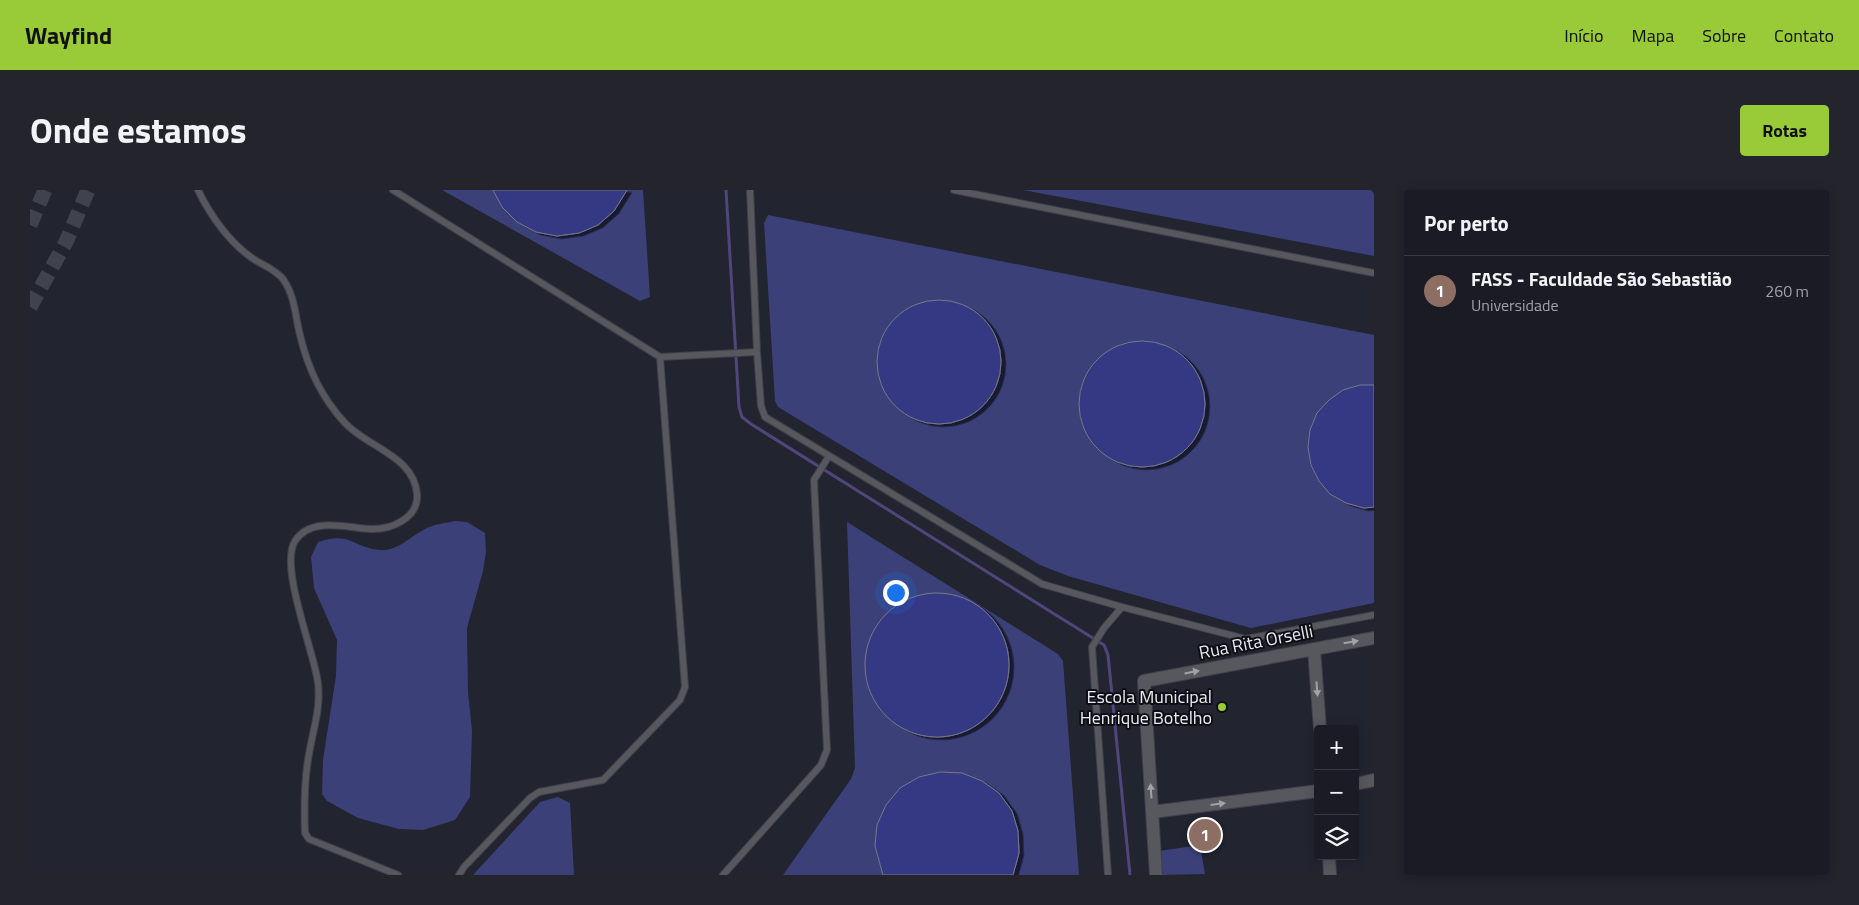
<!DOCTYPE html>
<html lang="pt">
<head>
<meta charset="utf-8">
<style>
  :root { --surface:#1a1b24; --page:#23242c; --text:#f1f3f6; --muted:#9fa1a6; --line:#383941; --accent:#98cb37 }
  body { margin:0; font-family:"Titillium Web",sans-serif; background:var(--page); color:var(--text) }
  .controls { position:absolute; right:15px; bottom:15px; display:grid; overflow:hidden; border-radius:5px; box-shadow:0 2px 12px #0003 }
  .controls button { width:45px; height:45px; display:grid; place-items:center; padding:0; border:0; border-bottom:1px solid var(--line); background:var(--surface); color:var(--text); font:25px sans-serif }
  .you { position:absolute; left:865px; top:402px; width:18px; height:18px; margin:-12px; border:4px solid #fff; border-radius:50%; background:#1a73e8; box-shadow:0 0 0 8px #1a73e833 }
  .badge { display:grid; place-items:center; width:32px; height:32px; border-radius:50%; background:var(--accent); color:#fff; font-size:16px; font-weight:700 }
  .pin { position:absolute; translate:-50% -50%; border:2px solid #fff; box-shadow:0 1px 5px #0006 }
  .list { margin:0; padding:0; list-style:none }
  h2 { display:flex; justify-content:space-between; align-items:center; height:65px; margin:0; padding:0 20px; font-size:21px }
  h2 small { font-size:16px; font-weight:400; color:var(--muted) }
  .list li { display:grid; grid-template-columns:32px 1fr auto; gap:15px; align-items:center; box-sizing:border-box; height:70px; padding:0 20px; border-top:1px solid var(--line) }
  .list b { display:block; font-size:19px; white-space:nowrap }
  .list p { margin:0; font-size:16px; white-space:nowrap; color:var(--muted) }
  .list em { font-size:16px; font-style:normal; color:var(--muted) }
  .icon { flex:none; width:28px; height:28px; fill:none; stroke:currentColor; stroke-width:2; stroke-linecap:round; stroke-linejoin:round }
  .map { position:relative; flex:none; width:1344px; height:685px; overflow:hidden; border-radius:5px }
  header { display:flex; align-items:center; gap:30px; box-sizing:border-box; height:70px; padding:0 25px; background:var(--accent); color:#111 }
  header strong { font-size:24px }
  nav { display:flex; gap:28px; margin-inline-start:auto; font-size:18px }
  .intro { display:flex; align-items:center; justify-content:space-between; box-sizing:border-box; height:120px; padding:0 30px }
  h1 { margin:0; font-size:35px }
  .button { padding:12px 22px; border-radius:5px; background:var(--accent); color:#111; font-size:18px; font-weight:700 }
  main { display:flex; gap:30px; padding:0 30px }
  aside { flex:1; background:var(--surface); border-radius:5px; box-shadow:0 2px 12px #0003 }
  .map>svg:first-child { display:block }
</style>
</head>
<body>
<header>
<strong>Wayfind</strong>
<nav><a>Início</a><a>Mapa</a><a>Sobre</a><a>Contato</a></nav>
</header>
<div class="intro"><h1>Onde estamos</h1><a class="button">Rotas</a></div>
<main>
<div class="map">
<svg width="1344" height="685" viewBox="0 0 1344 685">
  <defs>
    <filter id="shadow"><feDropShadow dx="4.5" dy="2.5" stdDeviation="0" flood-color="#0009"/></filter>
  </defs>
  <rect width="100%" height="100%" fill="#222430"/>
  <path fill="#3b4078" d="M412,0H613L620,107L610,111Z
    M993,0H1344V66Z
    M738,25L1344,145V413L1221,438L1038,386L1010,375L748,217L745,211L734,33Z
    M425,331L437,332L455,343L456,362L453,381L437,438L438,502L442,541L440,607L425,630L393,640L369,639L328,628L297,611L292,604L293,570L306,486L307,450L284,398L281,367L288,352C322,340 324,360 354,360C368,360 383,345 395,339C404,334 416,333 425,331Z
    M817,332L1028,464L1033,471L1049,685H753L821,589L825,578Z
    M528,607L540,613L544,685H443L510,612Z
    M1170,655L1175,684L1133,685L1129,661Z"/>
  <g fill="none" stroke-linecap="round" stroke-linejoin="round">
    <path stroke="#50467c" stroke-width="3" d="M696,0L709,217L712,227L721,234L1074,455L1078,465L1100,685"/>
  </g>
  <path fill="#343782" stroke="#777a89" filter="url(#shadow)" d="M463,0H597L584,21L568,35L549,43L527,46L506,42L487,32L472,17Z
    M847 172a62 62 0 1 1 124 0a62 62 0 1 1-124 0Z
    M1049 214a63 63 0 1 1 126 0a63 63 0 1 1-126 0Z
    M1330,195H1344V317L1334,318L1316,313L1300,304L1289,291L1281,275L1278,257L1280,240L1287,223L1299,210L1313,200Z
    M835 475a72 72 0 1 1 144 0a72 72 0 1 1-144 0Z
    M910,582L932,583L952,591L969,603L982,621L988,641L989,663L983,685H853L845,656L847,635L856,615L870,598L889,587Z"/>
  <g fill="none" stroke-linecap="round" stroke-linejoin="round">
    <path stroke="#40424d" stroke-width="15" stroke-dasharray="15 8" stroke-linecap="butt" d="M0,35L15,0
      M0,117L36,52L58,0"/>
    <g stroke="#3e404b" stroke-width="8">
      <path id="service" d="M168,0C180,25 199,52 222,68C232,75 245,79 253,89C265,106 265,125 270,145C278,179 291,207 315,233C337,257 384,266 387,304C389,328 361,340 340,339C317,338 281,326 265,351C249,377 284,461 288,493C291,518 283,540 279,564C274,590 274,616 275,643L279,649L368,685
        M363,0L630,167
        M720,0L727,162L731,216L735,227L1012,394L1092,417
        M924,0L1344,83
        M429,685L434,677L500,608L509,602L573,590L650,510L655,497L630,167L727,162
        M693,685L791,575L797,560L784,290L799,266
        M1078,685L1062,457L1074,438L1092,417L1216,449L1344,425"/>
    </g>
    <g stroke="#3e404b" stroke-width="14">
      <path id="minor" d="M1284,459L1290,539
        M1325,594L1344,590
        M1122,622L1288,601
        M1299,666L1300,685
        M1126,685L1114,491L1344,448"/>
    </g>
    <use href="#service" stroke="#56585e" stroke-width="6"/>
    <use href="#minor" stroke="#56585e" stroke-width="12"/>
  </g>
  <defs><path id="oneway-solid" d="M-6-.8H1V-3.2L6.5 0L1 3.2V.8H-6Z" transform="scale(1.25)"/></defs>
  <g fill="#a0a2a8">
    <use href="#oneway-solid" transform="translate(1321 452) rotate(-10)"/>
    <use href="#oneway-solid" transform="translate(1162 482) rotate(-11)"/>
    <use href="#oneway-solid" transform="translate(1287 499) rotate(86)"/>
    <use href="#oneway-solid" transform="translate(1121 601) rotate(-94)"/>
    <use href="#oneway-solid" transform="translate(1188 614) rotate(-7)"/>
  </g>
  <circle fill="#98cb37" stroke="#0d0e13" stroke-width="2" cx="1192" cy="517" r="5"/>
  <g text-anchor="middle" stroke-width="4" stroke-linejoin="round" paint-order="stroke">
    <g font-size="18" fill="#e9ebf3" stroke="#0d0e13">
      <text transform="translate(1226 452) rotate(-11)" y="6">Rua Rita Orselli</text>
    </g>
    <g font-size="18" fill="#e9ebf3" stroke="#0d0e13" text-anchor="end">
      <text x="1182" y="513">Escola Municipal<tspan x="1182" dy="21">Henrique Botelho</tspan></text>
    </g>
  </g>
</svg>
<div class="controls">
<button>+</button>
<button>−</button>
<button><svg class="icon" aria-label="layers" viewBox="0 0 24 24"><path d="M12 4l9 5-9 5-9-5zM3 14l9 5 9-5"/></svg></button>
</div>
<div class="you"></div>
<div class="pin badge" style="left:1175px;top:645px;background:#8d6e63">1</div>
</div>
<aside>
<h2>Por perto<small></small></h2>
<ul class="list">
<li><span class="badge" style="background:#8d6e63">1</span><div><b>FASS - Faculdade São Sebastião</b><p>Universidade</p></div><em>260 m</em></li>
</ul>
</aside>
</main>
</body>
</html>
